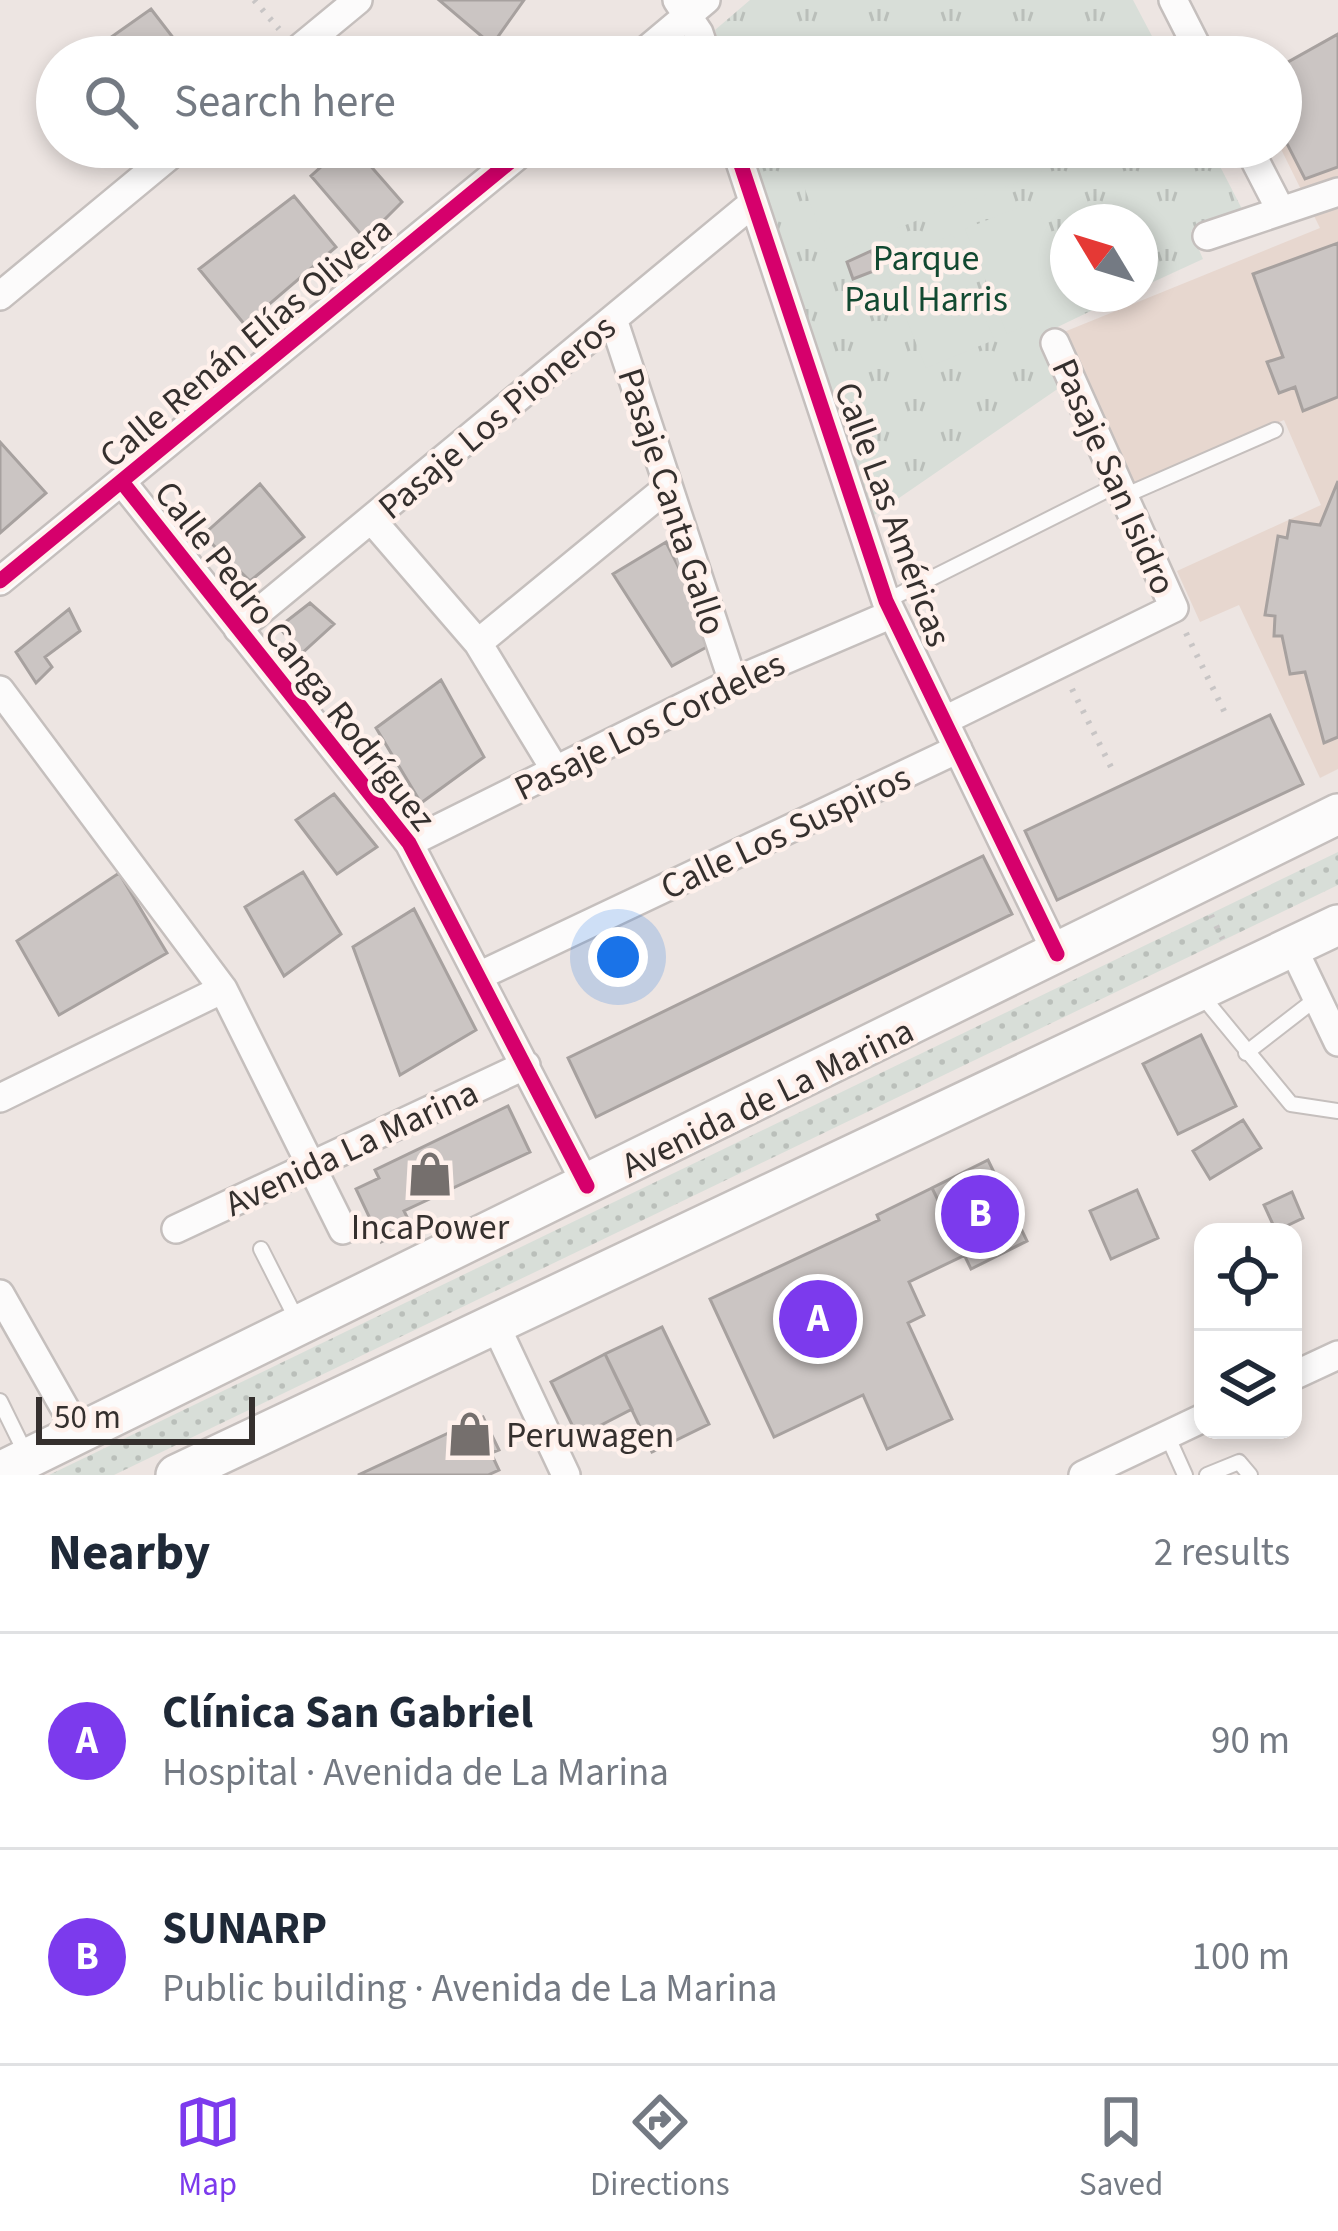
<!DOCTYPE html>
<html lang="en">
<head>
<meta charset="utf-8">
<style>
  :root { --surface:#fff; --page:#f6f6f7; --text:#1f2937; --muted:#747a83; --line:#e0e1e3; --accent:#7c3aed }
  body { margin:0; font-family:"Source Sans 3",sans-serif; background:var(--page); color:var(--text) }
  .controls { position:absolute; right:36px; bottom:36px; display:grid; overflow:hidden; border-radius:24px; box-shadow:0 6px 18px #0003 }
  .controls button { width:108px; height:108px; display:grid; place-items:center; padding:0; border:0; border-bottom:3px solid var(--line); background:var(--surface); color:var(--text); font:60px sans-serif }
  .compass { position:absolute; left:1050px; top:204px; width:108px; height:108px; border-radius:50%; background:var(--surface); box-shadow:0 6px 18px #0003; rotate:308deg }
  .scale { position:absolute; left:36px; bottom:30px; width:219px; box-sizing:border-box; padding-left:12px; border:6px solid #35302e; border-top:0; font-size:33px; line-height:42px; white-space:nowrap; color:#35302e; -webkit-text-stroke:9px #fff1ec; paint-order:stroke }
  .you { position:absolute; left:618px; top:957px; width:42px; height:42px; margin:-30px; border:9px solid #fff; border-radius:50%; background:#1a73e8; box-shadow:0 0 0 18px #1a73e833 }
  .badge { display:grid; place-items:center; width:78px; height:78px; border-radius:50%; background:var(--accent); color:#fff; font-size:39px; font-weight:700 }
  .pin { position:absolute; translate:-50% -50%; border:6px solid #fff; box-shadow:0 3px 12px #0006 }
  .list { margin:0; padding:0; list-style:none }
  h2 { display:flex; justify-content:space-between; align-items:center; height:156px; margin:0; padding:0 48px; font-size:51px }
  h2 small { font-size:39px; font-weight:400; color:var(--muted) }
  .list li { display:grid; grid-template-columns:78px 1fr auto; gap:36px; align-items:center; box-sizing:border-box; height:216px; padding:0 48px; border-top:3px solid var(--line) }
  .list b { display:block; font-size:45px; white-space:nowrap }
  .list p { margin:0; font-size:39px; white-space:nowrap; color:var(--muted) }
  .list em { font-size:39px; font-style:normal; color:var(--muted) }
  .icon { flex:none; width:66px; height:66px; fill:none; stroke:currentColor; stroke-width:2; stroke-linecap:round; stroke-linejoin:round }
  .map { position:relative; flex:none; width:1338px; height:1475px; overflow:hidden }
  .search { position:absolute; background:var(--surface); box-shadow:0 6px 18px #0003; left:36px; right:36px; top:36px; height:132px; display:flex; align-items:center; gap:30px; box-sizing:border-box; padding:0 42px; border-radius:66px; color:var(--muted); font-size:45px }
  .sheet { height:588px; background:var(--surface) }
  nav { display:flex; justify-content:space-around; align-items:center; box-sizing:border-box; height:168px; border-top:3px solid var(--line); background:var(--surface); font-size:33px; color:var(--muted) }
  nav a { display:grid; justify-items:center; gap:6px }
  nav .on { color:var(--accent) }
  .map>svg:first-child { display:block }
</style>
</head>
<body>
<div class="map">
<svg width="1338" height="1475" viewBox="0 0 1338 1475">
  <defs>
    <pattern id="grass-dots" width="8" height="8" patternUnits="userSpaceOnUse" patternTransform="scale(3)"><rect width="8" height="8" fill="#d8ded8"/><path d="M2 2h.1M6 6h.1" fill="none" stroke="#babfba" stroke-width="1.8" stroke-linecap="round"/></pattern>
    <pattern id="park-tufts" width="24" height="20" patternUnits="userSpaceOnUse" patternTransform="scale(3)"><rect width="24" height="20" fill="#d8ded8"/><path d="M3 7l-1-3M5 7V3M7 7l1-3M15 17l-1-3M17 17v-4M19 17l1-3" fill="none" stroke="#babfba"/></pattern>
  </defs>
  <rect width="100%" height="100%" fill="#ede5e2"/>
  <path fill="#e7d7cf" d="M1338,34V769L1320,778L1239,605L1200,622L1177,571L1321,505L1284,420L1130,484L1064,332L1320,228L1280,147L1281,66Z"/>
  <path fill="url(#grass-dots)" d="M1338,852V885L114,1475H49Z"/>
  <path fill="url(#park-tufts)" d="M750,0H1133L1163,57H723L715,30Z
    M751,147H1210L1242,209L1191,231L1203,259L1140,288V222H1068V294H1126L1041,335L1059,388L867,520Z"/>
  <path fill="#d8ded8" d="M832,147H1032L1042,173L829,254L795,162Z
    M1035,201L1075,305L1007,334L965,229Z
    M953,234L994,340L926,368L884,263Z"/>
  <path fill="#cbc5c3" stroke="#a7a19f" stroke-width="3" d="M439,0H524L492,45Z
    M151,9L188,57H83Z
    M1338,34V167L1305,179L1281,132V66Z
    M343,147H354L402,202L365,239L311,176Z
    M426,147H462L438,165Z
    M294,196L336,247L245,325L199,269Z
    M1338,243V397L1303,411L1295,387L1279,393L1267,362L1283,357L1253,274Z
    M871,251L879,269L853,279L847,262Z
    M0,442L46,493L0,533Z
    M1338,481V737L1324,743L1305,672L1290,674L1282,636H1274L1275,616L1265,615L1278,536L1287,538L1290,521L1320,525Z
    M260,484L304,537L250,581L203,535Z
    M666,542L716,642L672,666L613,574Z
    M310,603L334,624L301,654L279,627Z
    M69,609L80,631L45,657L52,667L36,683L16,652Z
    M441,680L484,757L421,803L376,728Z
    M1270,715L1303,784L1057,900L1025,831Z
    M334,794L377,847L337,874L296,820Z
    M983,856L1012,914L596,1117L568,1058Z
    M303,872L341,934L284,976L245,907Z
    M119,873L167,953L59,1015L17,941Z
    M414,909L476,1030L400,1075L353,947Z
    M1201,1035L1236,1106L1178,1134L1143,1064Z
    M508,1106L530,1152L404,1211L412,1227L381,1242L356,1189L379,1178L375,1170Z
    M1243,1120L1261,1148L1210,1179L1193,1151Z
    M988,1160L1027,1241L971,1269L932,1188Z
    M932,1188L965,1255L909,1282L924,1315L908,1323L952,1419L887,1449L863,1395L774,1437L710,1299L879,1220L877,1215Z
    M1137,1190L1158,1238L1111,1259L1090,1211Z
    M1292,1192L1303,1218L1276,1231L1264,1205Z
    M662,1327L709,1424L652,1452L605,1354Z
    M605,1354L632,1409L578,1437L551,1382Z
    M483,1417L499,1450L491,1453L499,1470L488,1475H358Z"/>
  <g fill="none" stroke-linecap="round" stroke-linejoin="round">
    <g stroke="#c5bfbd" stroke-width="18">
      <path id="lane" d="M1124,496L1275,430
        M886,601L1119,484
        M1202,996L1291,1104L1338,1111
        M1246,1053L1317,998
        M261,1249L298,1322
        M0,1401L26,1454
        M1167,1435L1185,1475
        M1207,1475L1239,1462L1250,1475"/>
    </g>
    <g stroke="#c5bfbd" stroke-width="32">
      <path id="street" d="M677,0L699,33L707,57
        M1173,0L1202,57
        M289,57L358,0
        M638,57L706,0
        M735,147L886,601L1057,954
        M1248,147L1281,211
        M1207,236L1338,192
        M0,296L180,147
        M613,319L733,682
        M122,482L409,843L587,1186
        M371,519L478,643L554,768
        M0,581L528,147
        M238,629L753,203
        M478,643L668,487
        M0,690L223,989L343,1230
        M945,720L1174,608L1055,343
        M409,843L733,682L892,614
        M1293,948L1338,1042
        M481,975L958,749
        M0,1098L223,989
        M176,1229L526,1065
        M0,1294L80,1435
        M495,1324L566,1475
        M1293,1376L1338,1355
        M1083,1475L1203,1418"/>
    </g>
    <g stroke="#c5bfbd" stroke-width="44">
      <path id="primary" d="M0,1472L1338,814
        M176,1475L1338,925"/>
    </g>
    <path stroke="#c8c5c5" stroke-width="6" stroke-dasharray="3 9" stroke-linecap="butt" d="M254,0L279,29
      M1186,633L1226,715
      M1072,689L1111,767
      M1211,915L1226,946"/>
    <use href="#lane" stroke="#fcfbfb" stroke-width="14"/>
    <use href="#street" stroke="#fcfbfb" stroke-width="27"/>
    <use href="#primary" stroke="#fcfbfb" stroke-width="39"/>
    <g stroke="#fff1ec" stroke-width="22">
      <path id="cycleway" d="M735,147L886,601L1057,954
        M122,482L409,843L587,1186
        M0,581L528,147"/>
    </g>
    <use href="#cycleway" stroke="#d6006c" stroke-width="15"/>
  </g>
  <defs>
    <g id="shop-bare" transform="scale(3.6)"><path d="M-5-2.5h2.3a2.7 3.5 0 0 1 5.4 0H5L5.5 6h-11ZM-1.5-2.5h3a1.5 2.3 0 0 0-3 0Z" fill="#756f6d" stroke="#fff1ec" stroke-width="2.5" paint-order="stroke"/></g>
  </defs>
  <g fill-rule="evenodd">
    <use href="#shop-bare" x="430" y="1174"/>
    <use href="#shop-bare" x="470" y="1434"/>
  </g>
  <g text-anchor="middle" stroke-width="9" stroke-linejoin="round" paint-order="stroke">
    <g font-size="36" fill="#124931" stroke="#fff1ec">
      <text x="926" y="270">Parque<tspan x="926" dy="41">Paul Harris</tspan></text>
    </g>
    <g font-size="36" fill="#35302e" stroke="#fff1ec">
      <text transform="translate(245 341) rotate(-40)" y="13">Calle Renán Elías Olivera</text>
      <text transform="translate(496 416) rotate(-40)" y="13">Pasaje Los Pioneros</text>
      <text transform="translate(1115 476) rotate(66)" y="13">Pasaje San Isidro</text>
      <text transform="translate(673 501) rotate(72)" y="13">Pasaje Canta Gallo</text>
      <text transform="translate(894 514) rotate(70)" y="13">Calle Las Américas</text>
      <text transform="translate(296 655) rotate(52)" y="13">Calle Pedro Canga Rodríguez</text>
      <text transform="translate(649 725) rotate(-26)" y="13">Pasaje Los Cordeles</text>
      <text transform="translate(785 831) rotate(-25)" y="13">Calle Los Suspiros</text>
      <text transform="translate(767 1097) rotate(-26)" y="13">Avenida de La Marina</text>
      <text transform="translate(351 1147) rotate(-25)" y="13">Avenida La Marina</text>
    </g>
    <g font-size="36" fill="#35302e" stroke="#fff1ec">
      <text x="430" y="1239">IncaPower</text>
      <text x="506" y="1447" text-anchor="start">Peruwagen</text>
    </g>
  </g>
</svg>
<div class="controls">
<button><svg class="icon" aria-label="locate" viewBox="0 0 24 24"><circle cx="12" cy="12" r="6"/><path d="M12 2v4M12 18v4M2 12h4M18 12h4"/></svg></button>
<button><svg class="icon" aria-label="layers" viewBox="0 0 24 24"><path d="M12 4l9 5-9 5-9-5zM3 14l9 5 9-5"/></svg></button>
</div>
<svg class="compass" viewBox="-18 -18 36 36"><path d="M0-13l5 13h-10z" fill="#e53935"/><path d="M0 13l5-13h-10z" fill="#747a83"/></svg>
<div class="scale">50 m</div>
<div class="you"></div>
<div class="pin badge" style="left:818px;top:1319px">A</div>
<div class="pin badge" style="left:980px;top:1214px">B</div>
<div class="search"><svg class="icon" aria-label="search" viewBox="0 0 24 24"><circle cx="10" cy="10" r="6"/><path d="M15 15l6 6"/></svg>Search here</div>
</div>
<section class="sheet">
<h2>Nearby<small>2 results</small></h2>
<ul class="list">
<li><span class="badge">A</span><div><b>Clínica San Gabriel</b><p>Hospital · Avenida de La Marina</p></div><em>90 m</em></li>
<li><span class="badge">B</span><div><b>SUNARP</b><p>Public building · Avenida de La Marina</p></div><em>100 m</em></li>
</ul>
</section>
<nav>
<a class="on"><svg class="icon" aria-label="map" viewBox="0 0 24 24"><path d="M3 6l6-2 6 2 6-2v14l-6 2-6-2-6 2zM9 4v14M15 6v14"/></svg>Map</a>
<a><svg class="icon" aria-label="directions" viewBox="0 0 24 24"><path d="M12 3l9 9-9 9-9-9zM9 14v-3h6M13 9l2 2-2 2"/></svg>Directions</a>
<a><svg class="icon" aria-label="saved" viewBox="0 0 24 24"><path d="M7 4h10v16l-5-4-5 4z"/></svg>Saved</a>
</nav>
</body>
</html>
